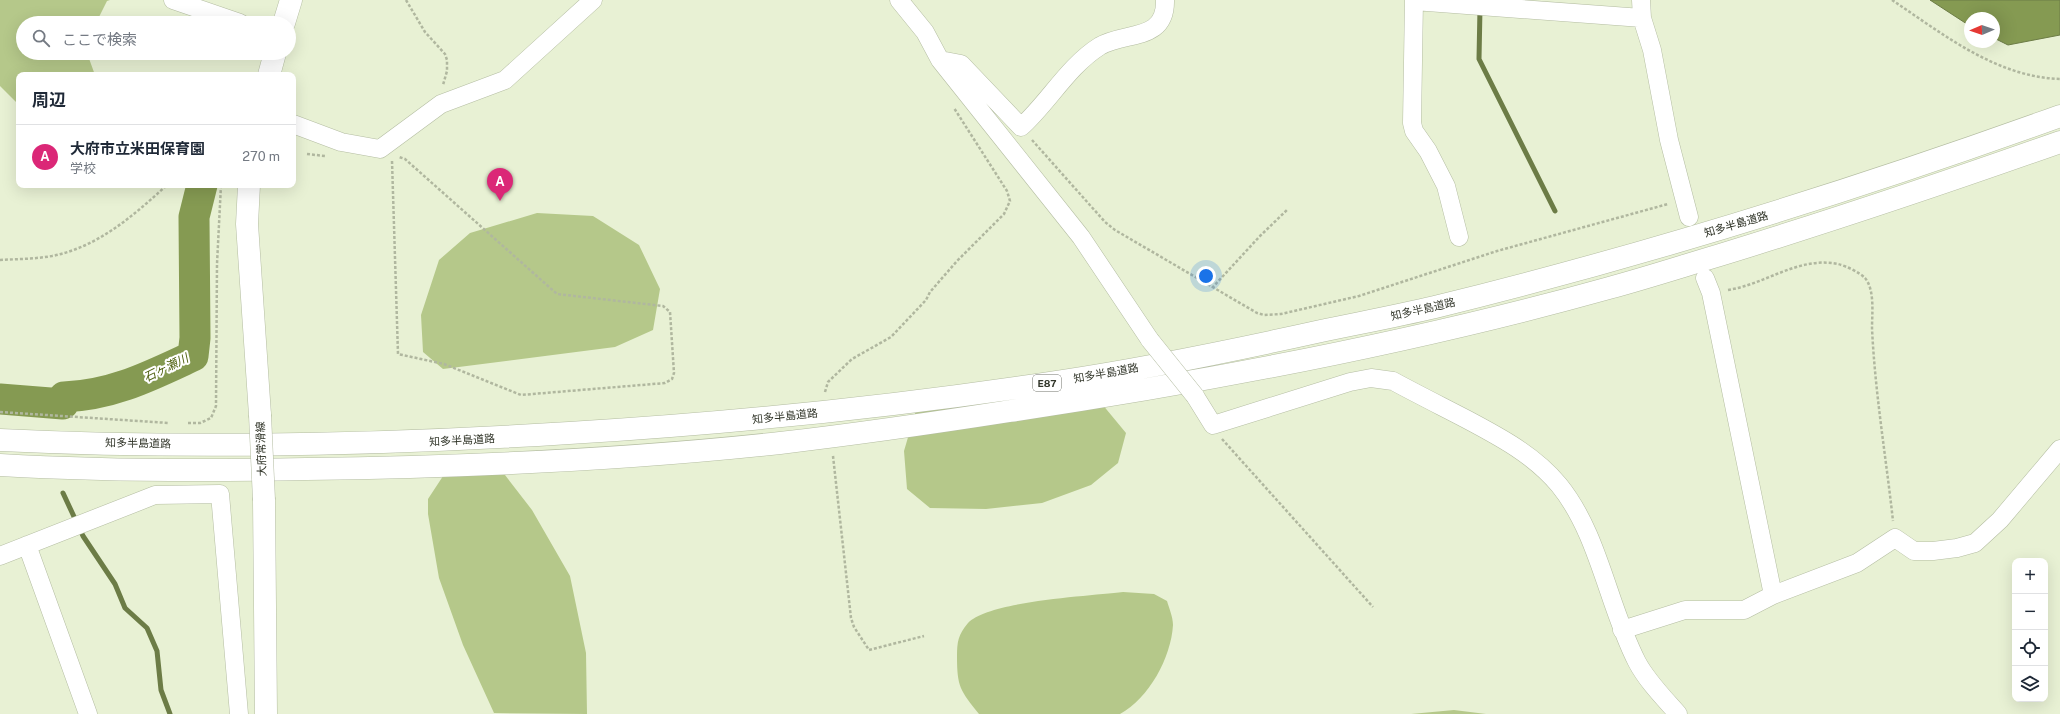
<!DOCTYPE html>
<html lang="ja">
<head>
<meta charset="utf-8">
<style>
  :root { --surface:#fff; --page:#f6f6f7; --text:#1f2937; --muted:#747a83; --line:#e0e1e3; --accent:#db2777 }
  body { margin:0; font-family:"Public Sans","Noto Sans JP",sans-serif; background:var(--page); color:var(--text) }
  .controls { position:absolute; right:12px; bottom:12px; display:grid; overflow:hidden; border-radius:8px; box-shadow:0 4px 16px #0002 }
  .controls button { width:36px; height:36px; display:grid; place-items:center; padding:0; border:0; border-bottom:1px solid var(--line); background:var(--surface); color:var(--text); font:20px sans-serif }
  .compass { position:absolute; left:1964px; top:12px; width:36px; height:36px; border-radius:50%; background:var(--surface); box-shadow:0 4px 16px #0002; rotate:268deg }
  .you { position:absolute; left:1206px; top:276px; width:14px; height:14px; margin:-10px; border:3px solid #fff; border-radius:50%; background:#1a73e8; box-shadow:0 0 0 6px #1a73e833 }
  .badge { display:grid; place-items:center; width:26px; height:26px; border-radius:50%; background:var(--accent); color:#fff; font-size:13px; font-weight:700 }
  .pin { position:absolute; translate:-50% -33px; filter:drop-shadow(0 1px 2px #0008) }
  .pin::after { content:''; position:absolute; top:21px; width:14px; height:12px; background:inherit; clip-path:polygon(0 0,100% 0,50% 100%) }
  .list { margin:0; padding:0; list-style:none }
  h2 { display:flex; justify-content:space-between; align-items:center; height:52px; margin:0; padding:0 16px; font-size:17px }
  h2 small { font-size:13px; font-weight:400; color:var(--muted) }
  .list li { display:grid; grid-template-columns:26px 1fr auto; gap:12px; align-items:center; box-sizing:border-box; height:64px; padding:0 16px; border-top:1px solid var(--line) }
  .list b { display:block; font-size:15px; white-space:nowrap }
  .list p { margin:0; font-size:13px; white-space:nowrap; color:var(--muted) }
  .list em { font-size:13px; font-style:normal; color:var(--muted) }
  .icon { flex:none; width:22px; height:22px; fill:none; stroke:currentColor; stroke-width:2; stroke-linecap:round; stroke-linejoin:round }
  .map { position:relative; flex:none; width:2060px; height:714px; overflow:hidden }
  .search { position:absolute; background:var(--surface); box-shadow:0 4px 16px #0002; left:16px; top:16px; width:280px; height:44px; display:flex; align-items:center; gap:10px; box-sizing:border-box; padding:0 14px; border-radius:22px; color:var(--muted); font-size:15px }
  .panel { position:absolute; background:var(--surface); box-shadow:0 4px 16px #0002; left:16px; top:72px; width:280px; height:116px; border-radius:8px }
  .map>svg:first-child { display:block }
</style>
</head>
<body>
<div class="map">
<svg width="2060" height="714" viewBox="0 0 2060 714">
  <rect width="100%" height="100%" fill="#e8f1d4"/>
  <path fill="#b5c88a" d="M0,0H110L107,1L96,23H23V53H87L95,75H19V105L0,86Z
    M537,213L593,216L639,245L660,289L653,330L615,347L443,369L423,352L421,315L439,260L470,233Z
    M974,384L1102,404L1126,433L1118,463L1091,485L1042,503L986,509L930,508L907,489L904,451L921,393Z
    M469,467L505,475L532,510L570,576L586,653L587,714L494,713L463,645L439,578L428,514V499L447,470Z
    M1123,592L1154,594L1167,601C1169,608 1173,617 1173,625C1171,658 1149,698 1120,714H979C960,690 957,687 957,656C957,642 958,635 968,623C988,601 1090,596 1123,592Z
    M1454,710L1486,714H1411Z"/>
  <path fill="#859a52" stroke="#6c7c46" d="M1930,0H2060V35L2008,45L1994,38V18H1970V26Z"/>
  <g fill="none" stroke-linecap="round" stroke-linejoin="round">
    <path stroke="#6c7c46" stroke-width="5" d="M1480,8L1479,59L1555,211
      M63,493L83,536L115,584L125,608L147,628L157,651L161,690L170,714"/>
    <path stroke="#859a52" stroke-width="31" d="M0,399L63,404L64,397C113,395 150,376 193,356L195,338L194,217L202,185"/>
    <g stroke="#b4bda2" stroke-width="19">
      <path id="minor" d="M173,0L240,23
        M899,0L925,32L940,60L1081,237L1150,340
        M1414,0L1412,123L1414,131L1428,151L1446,186L1459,237
        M1641,0L1642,18L1652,50L1669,140L1689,217
        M1414,1L1642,18
        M940,60L961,64L1021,127C1048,103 1068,66 1100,46C1126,31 1166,42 1165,0
        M293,124L341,142L380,149L441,104L505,80L593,0
        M1705,278L1711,293L1773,595
        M1195,396L1213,425L1350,382L1371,378L1393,381C1417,394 1441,406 1466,419C1500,437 1534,455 1559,485C1599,534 1608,606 1637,662C1647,681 1664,698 1678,714
        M27,545L88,714
        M0,556L155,495L220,494L239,714
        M1622,630L1685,610H1744L1773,595L1857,563L1895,538L1914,551H1933L1957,548L1975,543L2000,520L2060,449"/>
    </g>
    <g stroke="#b4bda2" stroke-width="23">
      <path id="secondary" d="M284,23L291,0
        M269,75L275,53
        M249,185L247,224L260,415
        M264,500L266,714"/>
    </g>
    <g stroke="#b4bda2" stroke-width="23">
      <path id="motorway" d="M0,440C189,449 380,445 569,433C734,423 899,406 1062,381C1149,368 1235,350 1321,331C1359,323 1397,316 1435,307C1647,255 1855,190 2060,116
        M0,465C102,471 204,471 306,469C464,467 622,460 780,443C857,434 933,423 1010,411C1211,381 1412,343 1609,288C1646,278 1683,266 1720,255C1834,220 1947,182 2060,142"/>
    </g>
    <path stroke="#b0b79f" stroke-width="2.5" stroke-dasharray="3 2" stroke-linecap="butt" d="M406,0L425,32L445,54L447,60V71L443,85
      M1892,0C1943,34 1996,77 2060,79
      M1032,140L1105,222L1115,230L1257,313L1264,315L1281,314L1359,296L1497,251L1668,204
      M307,154L325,156
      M392,161L398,354L444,364L521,395L665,383L672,379L674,373L670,312L663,306L557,294L405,159L399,157
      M0,260C17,259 35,259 52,256C98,247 133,216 167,185
      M1212,288L1260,236L1288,209
      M1728,290C1766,284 1799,256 1838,264C1846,266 1859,272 1865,278C1875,290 1872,314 1872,328C1875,393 1886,457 1893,521
      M825,392L828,382L852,359L891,337L926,300L930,292L957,261L1004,214L1010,201L1007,191L954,108
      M0,412L169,423
      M188,423H200L211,418L216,406L217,264L221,185
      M1222,439L1373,607
      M833,456L851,618L854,627L869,650L924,636"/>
    <use href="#minor" stroke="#fff" stroke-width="18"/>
    <use href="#secondary" stroke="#fff" stroke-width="22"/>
    <use href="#motorway" stroke="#fff" stroke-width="22"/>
    <g stroke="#b4bda2" stroke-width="19" stroke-linecap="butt">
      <path id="minor-bridge" d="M1150,340L1195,396"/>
    </g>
    <g stroke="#b4bda2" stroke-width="23" stroke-linecap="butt">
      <path id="secondary-bridge" d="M260,415L264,500"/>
    </g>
    <use href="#minor-bridge" stroke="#fff" stroke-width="18"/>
    <use href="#secondary-bridge" stroke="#fff" stroke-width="22"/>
  </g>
  <g text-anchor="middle" stroke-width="4" stroke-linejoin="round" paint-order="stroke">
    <rect fill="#fff" stroke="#70726a" stroke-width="1" x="1033" y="375" width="28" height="16" rx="3"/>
    <g font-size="10" font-weight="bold" fill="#32362a">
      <text x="1047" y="387">E87</text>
    </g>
    <g font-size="11" fill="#32362a" stroke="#fff">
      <text transform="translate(1736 224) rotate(-16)" y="4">知多半島道路</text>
      <text transform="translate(1423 309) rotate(-13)" y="4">知多半島道路</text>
      <text transform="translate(1106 373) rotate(-10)" y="4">知多半島道路</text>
      <text transform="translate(785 416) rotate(-6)" y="4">知多半島道路</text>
      <text transform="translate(462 440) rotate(-3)" y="4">知多半島道路</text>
      <text transform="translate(138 443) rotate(1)" y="4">知多半島道路</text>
      <text transform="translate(261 449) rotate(-92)" y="4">大府常滑線</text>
    </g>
    <g font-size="12" font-style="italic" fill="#4e600f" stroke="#fff">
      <text transform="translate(166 368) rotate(-26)" y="4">石ヶ瀬川</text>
    </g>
  </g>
</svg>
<div class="controls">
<button>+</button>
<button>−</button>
<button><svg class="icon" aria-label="locate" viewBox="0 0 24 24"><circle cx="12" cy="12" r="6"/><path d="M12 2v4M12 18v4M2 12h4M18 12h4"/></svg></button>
<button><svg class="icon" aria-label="layers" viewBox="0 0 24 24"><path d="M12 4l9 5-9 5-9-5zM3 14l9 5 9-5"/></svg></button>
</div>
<svg class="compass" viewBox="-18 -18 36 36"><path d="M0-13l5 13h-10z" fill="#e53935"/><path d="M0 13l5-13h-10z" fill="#747a83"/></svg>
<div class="you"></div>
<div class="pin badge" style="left:500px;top:201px">A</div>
<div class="search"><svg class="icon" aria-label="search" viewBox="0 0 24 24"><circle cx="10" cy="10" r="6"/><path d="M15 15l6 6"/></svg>ここで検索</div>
<section class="panel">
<h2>周辺<small></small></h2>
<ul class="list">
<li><span class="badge">A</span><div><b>大府市立米田保育園</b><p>学校</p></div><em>270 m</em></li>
</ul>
</section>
</div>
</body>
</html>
